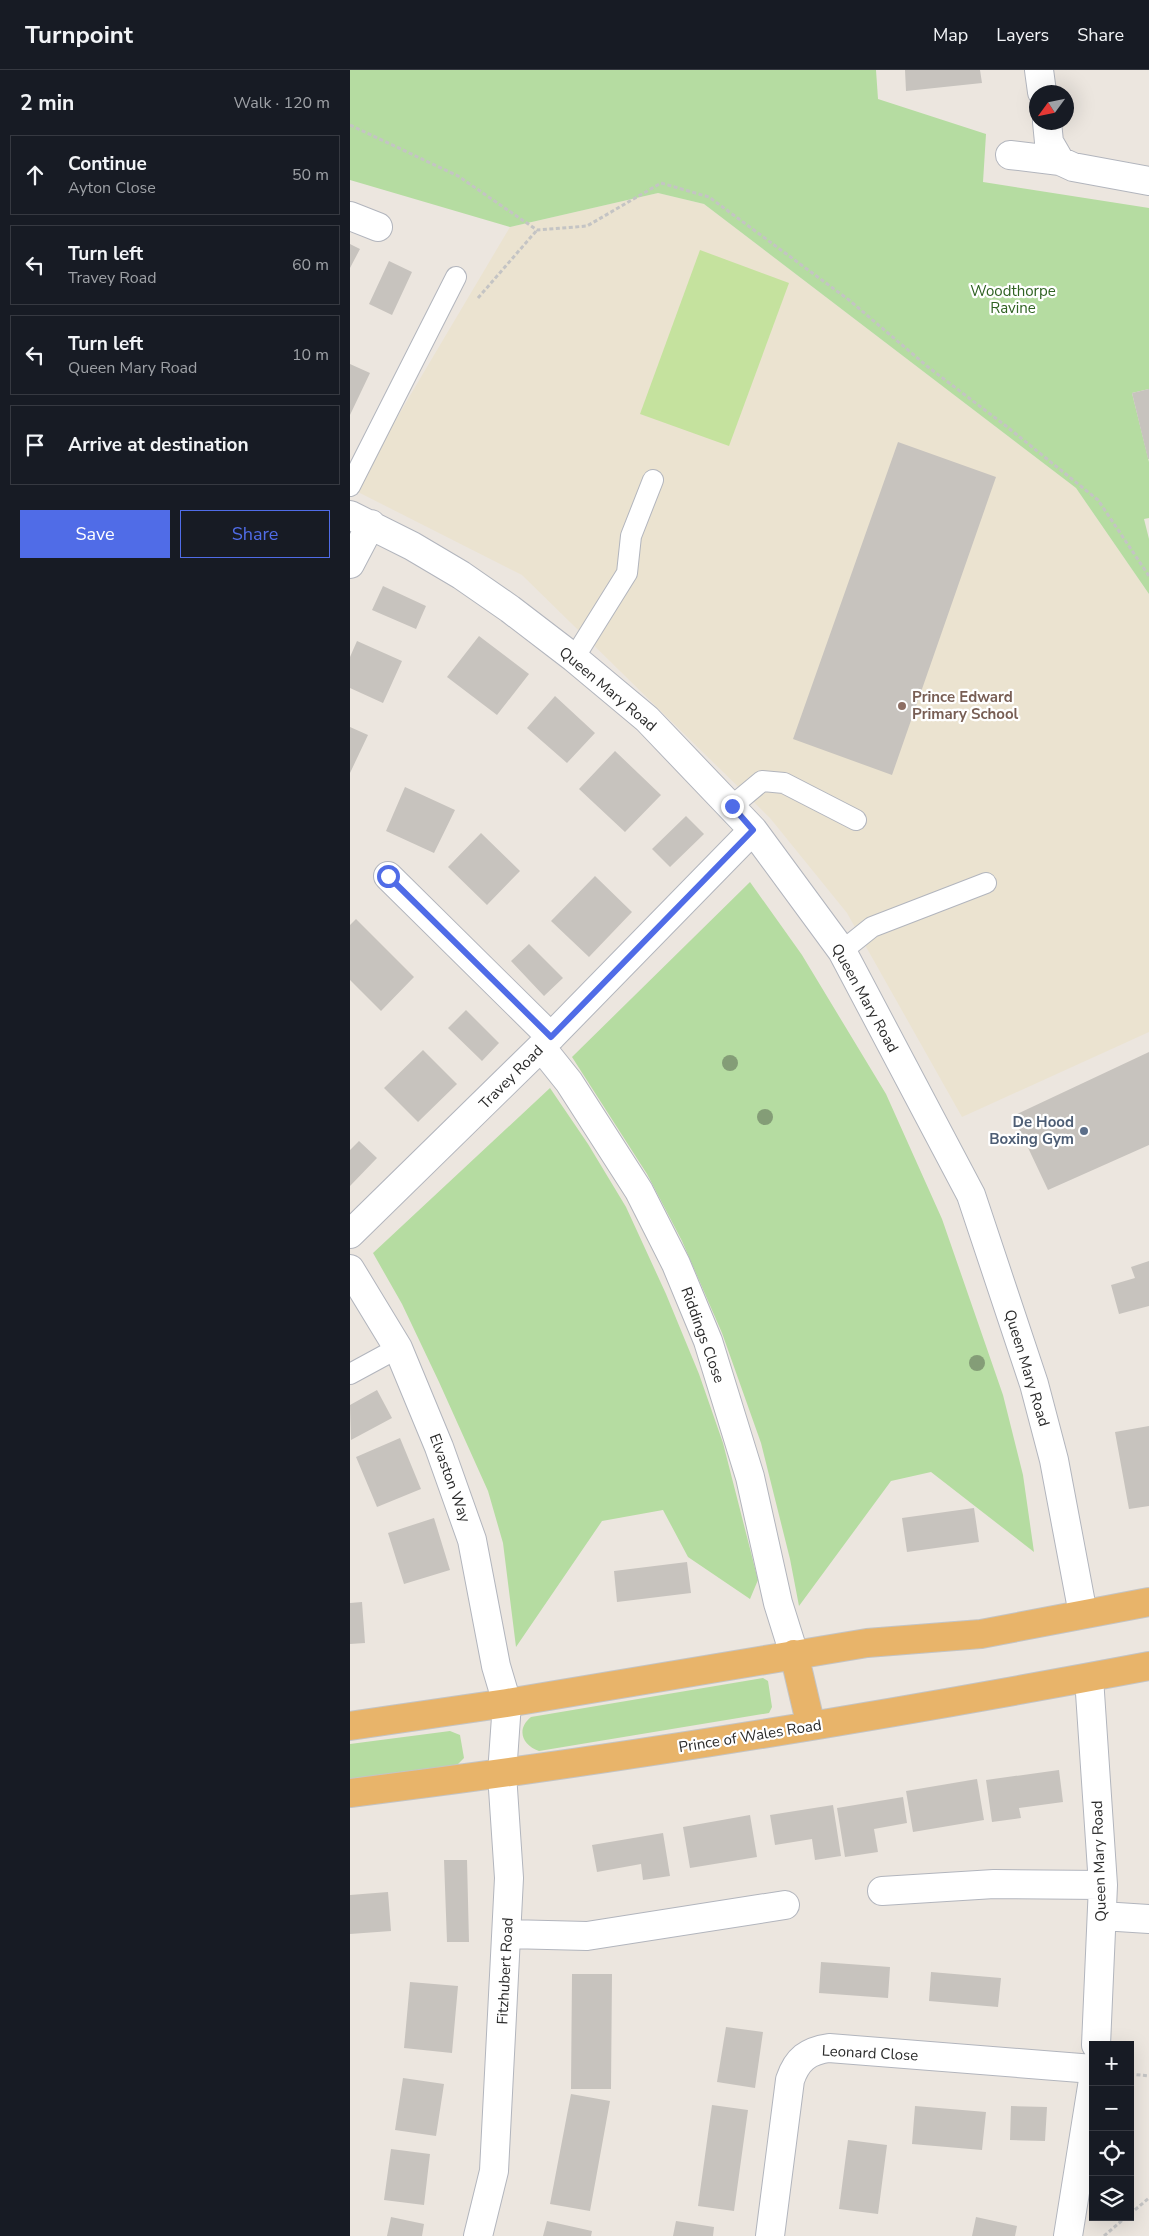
<!DOCTYPE html>
<html lang="en">
<head>
<meta charset="utf-8">
<style>
  :root { --surface:#171b24; --page:#20242c; --text:#f1f3f6; --muted:#9ea1a6; --line:#363941; --accent:#506ce7 }
  body { margin:0; font-family:"Nunito Sans",sans-serif; background:var(--page); color:var(--text) }
  .controls { position:absolute; right:15px; bottom:15px; display:grid; overflow:hidden; border-radius:0px; box-shadow:0 5px 20px #0002 }
  .controls button { width:45px; height:45px; display:grid; place-items:center; padding:0; border:0; border-bottom:1px solid var(--line); background:var(--surface); color:var(--text); font:25px sans-serif }
  .compass { position:absolute; left:679px; top:15px; width:45px; height:45px; border-radius:50%; background:var(--surface); box-shadow:0 5px 20px #0002; rotate:237deg }
  .stop { position:absolute; width:15px; height:15px; margin:-11px; border:4px solid #506ce7; border-radius:50%; background:#fff }
  .stop.end { background:#506ce7; border-color:#fff; box-shadow:0 1px 5px #0008 }
  .list { margin:0; padding:0; list-style:none }
  h2 { display:flex; justify-content:space-between; align-items:center; height:65px; margin:0; padding:0 20px; font-size:21px }
  h2 small { font-size:16px; font-weight:400; color:var(--muted) }
  .list li { display:grid; grid-template-columns:32px 1fr auto; gap:15px; align-items:center; box-sizing:border-box; height:80px; margin:0 10px 10px; padding:0 10px; border:1px solid var(--line); border-radius:0px }
  .list b { display:block; font-size:19px; white-space:nowrap }
  .list p { margin:0; font-size:16px; white-space:nowrap; color:var(--muted) }
  .list em { font-size:16px; font-style:normal; color:var(--muted) }
  .actions { display:flex; gap:10px; padding:15px 20px }
  .actions a { flex:1; padding:11px 0; border:1px solid var(--accent); border-radius:0px; text-align:center; font-size:18px; color:var(--accent) }
  .actions .main { background:var(--accent); color:#fff }
  .icon { flex:none; width:28px; height:28px; fill:none; stroke:currentColor; stroke-width:2; stroke-linecap:round; stroke-linejoin:round }
  .map { position:relative; flex:none; width:799px; height:2166px; overflow:hidden }
  header { display:flex; align-items:center; gap:30px; box-sizing:border-box; height:70px; padding:0 25px; background:var(--surface); border-bottom:1px solid var(--line) }
  header strong { font-size:24px }
  nav { display:flex; gap:28px; margin-inline-start:auto; font-size:18px }
  main { display:flex }
  aside { flex:1; background:var(--surface) }
  .map>svg:first-child { display:block }
</style>
</head>
<body>
<header>
<strong>Turnpoint</strong>
<nav><a>Map</a><a>Layers</a><a>Share</a></nav>
</header>
<main>
<aside>
<h2>2 min<small>Walk · 120 m</small></h2>
<ul class="list">
<li><svg class="icon" aria-label="ahead" viewBox="0 0 24 24"><path d="M12 20V5M6 11l6-6 6 6"/></svg><div><b>Continue</b><p>Ayton Close</p></div><em>50 m</em></li>
<li><svg class="icon" aria-label="left" viewBox="0 0 24 24"><path d="M17 20v-9H6M10 6l-5 5 5 5"/></svg><div><b>Turn left</b><p>Travey Road</p></div><em>60 m</em></li>
<li><svg class="icon" aria-label="left" viewBox="0 0 24 24"><path d="M17 20v-9H6M10 6l-5 5 5 5"/></svg><div><b>Turn left</b><p>Queen Mary Road</p></div><em>10 m</em></li>
<li><svg class="icon" aria-label="arrive" viewBox="0 0 24 24"><path d="M6 21V4h12l-3 4 3 4H6"/></svg><div><b>Arrive at destination</b></div></li>
</ul>
<div class="actions"><a class="main">Save</a><a>Share</a></div>
</aside>
<div class="map">
<svg width="799" height="2166" viewBox="0 0 799 2166">
  <rect width="100%" height="100%" fill="#ece6df"/>
  <path fill="#ebe3d0" d="M308,123L354,134L726,418L799,524V962L612,1047L497,843L420,748L172,505L4,420L160,157Z"/>
  <path fill="#b5dca1" d="M0,0H526L528,29L636,64L633,112L799,138V319L782,323L799,392V448L794,449L799,469V524L726,418L354,134L308,123L160,157L0,110Z
    M400,812L452,885L536,1024L592,1149L653,1325L673,1405L684,1482L581,1402L541,1411L449,1536L440,1489L411,1373L372,1263L332,1171L297,1104L222,987Z
    M200,1018L238,1074L276,1137L316,1224L349,1304L373,1373L408,1510L400,1529L338,1487L313,1440L252,1451L166,1577L153,1473L138,1421L89,1312L52,1234L23,1183Z
    M413,1608L418,1611L422,1637L419,1643L189,1681C172,1675 166,1659 181,1647Z
    M100,1661L110,1665L114,1688L107,1695L0,1711V1674Z"/>
  <path fill="#c5e29e" d="M350,180L439,213L379,376L290,344Z"/>
  <path fill="#c7c3be" d="M555,0H630L632,13L556,21Z
    M0,174L10,179L0,198Z
    M39,191L62,202L42,245L19,234Z
    M0,294L20,303L0,345Z
    M799,319V389H798L782,323Z
    M548,372L646,407L542,705L443,669Z
    M33,516L76,536L66,559L22,540Z
    M129,566L179,604L147,645L97,607Z
    M7,571L52,591L33,633L0,618V587Z
    M205,626L245,663L217,693L177,658Z
    M0,657L18,665L0,703Z
    M265,681L311,725L275,762L229,719Z
    M55,717L105,740L84,783L36,761Z
    M336,746L354,764L320,797L302,779Z
    M131,763L170,801L137,835L98,797Z
    M245,806L282,842L239,887L201,851Z
    M6,849L64,907L31,941L0,910V855Z
    M179,874L213,908L194,926L161,891Z
    M116,940L149,973L132,991L98,958Z
    M73,980L107,1014L68,1052L34,1018Z
    M799,982V1075L698,1120L663,1046Z
    M9,1071L27,1088L0,1116V1080Z
    M799,1191V1236L769,1244L761,1215L785,1208L781,1197Z
    M27,1320L42,1348L1,1370L0,1335Z
    M799,1356V1436L779,1439L765,1362Z
    M50,1368L71,1419L27,1437L6,1387Z
    M624,1438L629,1472L557,1482L552,1448Z
    M84,1448L100,1500L54,1514L38,1463Z
    M337,1492L341,1523L267,1532L264,1501Z
    M12,1532L15,1573L0,1574V1533Z
    M709,1700L713,1732L669,1738L671,1748L642,1752L636,1710Z
    M627,1709L634,1750L563,1762L556,1721Z
    M553,1727L557,1753L524,1759L528,1782L495,1787L487,1738Z
    M483,1735L491,1786L465,1790L462,1769L425,1775L420,1745Z
    M400,1745L407,1787L340,1798L333,1757Z
    M313,1763L320,1806L293,1810L291,1794L247,1802L242,1775Z
    M94,1790H117L119,1872H97Z
    M38,1822L41,1861L0,1864V1825Z
    M471,1892L540,1897L538,1928L469,1923Z
    M581,1902L651,1908L648,1937L579,1931Z
    M222,1904H262L261,2019H221Z
    M60,1912L108,1916L102,1983L54,1978Z
    M376,1957L413,1962L405,2018L367,2012Z
    M53,2008L94,2014L86,2066L45,2060Z
    M221,2024L260,2031L240,2141L200,2134Z
    M362,2035L398,2040L384,2141L348,2136Z
    M565,2036L636,2042L632,2080L562,2074Z
    M661,2036L697,2037L695,2071L660,2070Z
    M498,2070L537,2075L528,2144L489,2139Z
    M41,2079L80,2084L74,2135L34,2130Z
    M41,2147L74,2154L72,2166H37Z
    M626,2147L667,2156L665,2166H622Z
    M197,2151L242,2161L241,2166H193Z
    M326,2151L364,2157L363,2166H323Z"/>
  <g fill="none" stroke-linecap="round" stroke-linejoin="round">
    <g stroke="#b2b5bd" stroke-width="22">
      <path id="service" d="M0,416L106,207
        M224,588L277,503L281,466L303,410
        M382,736L412,711L434,713L506,750
        M492,881L522,857L636,813
        M0,1304L48,1278"/>
    </g>
    <g stroke="#b2b5bd" stroke-width="30">
      <path id="minor" d="M689,0L692,22
        M697,52L699,72L710,91
        M660,85L710,91L723,97L799,111
        M0,146L28,157
        M0,445L62,476L111,505L160,539L224,588L297,649L403,760L492,881L621,1125L684,1314L704,1390L733,1544
        M0,494L21,454
        M38,806L201,967
        M191,977L219,1012L289,1121L326,1194L358,1271L400,1407L428,1533L444,1584
        M0,1164L191,977L403,760
        M0,1199L48,1278L89,1377L122,1470L146,1596L157,1633L152,1704L159,1808L144,2101L128,2166
        M739,1608L753,1815L746,1975
        M532,1821L644,1814L753,1815
        M752,1846L799,1849
        M157,1864L237,1866L435,1835
        M420,2166L440,2010C447,1989 458,1981 479,1978L743,1999
        M718,2166L743,2010"/>
    </g>
    <g stroke="#c4c4c4" stroke-width="30">
      <path id="trunk" d="M444,1584L461,1656
        M0,1656L157,1633L517,1573L631,1564L799,1532
        M0,1723C268,1690 534,1646 799,1596"/>
    </g>
    <path stroke="#c4c4c4" stroke-width="3" stroke-dasharray="4 2.5" stroke-linecap="butt" d="M0,55L108,106L187,160L237,156L311,113L359,127L499,230L578,297L656,356L748,430L799,506
      M128,228L187,160
      M780,2004L799,2006
      M780,2144L799,2128
      M754,2166L776,2147"/>
    <use href="#service" stroke="#fff" stroke-width="20"/>
    <use href="#minor" stroke="#fff" stroke-width="28"/>
    <use href="#trunk" stroke="#e8b46a" stroke-width="28"/>
  </g>
  <g fill="#849d77">
    <circle cx="380" cy="993" r="8"/>
    <circle cx="415" cy="1047" r="8"/>
    <circle cx="627" cy="1293" r="8"/>
  </g>
  <g fill="none" stroke-linecap="round" stroke-linejoin="round">
    <path stroke="#506ce7" stroke-width="6" d="M38,806L201,967L403,760L382,736"/>
  </g>
  <circle fill="#8d6e63" stroke="#fff" stroke-width="2" cx="552" cy="636" r="5"/>
  <circle fill="#5c6f8a" stroke="#fff" stroke-width="2" cx="734" cy="1061" r="5"/>
  <g text-anchor="middle" stroke-width="4.5" stroke-linejoin="round" paint-order="stroke">
    <g font-size="15" fill="#2f6222" stroke="#fff">
      <text x="663" y="226">Woodthorpe<tspan x="663" dy="17">Ravine</tspan></text>
    </g>
    <g font-size="15" fill="#2b2b2b" stroke="#fff">
      <text transform="translate(258 619) rotate(40)" y="5">Queen Mary Road</text>
      <text transform="translate(515 928) rotate(61)" y="5">Queen Mary Road</text>
      <text transform="translate(161 1007) rotate(-45)" y="5">Travey Road</text>
      <text transform="translate(353 1265) rotate(70)" y="5">Riddings Close</text>
      <text transform="translate(677 1298) rotate(73)" y="5">Queen Mary Road</text>
      <text transform="translate(100 1408) rotate(70)" y="5">Elvaston Way</text>
      <text transform="translate(400 1666) rotate(-9)" y="5">Prince of Wales Road</text>
      <text transform="translate(749 1791) rotate(-92)" y="5">Queen Mary Road</text>
      <text transform="translate(155 1901) rotate(-87)" y="5">Fitzhubert Road</text>
      <text transform="translate(520 1983) rotate(3)" y="5">Leonard Close</text>
    </g>
    <g font-size="15" font-weight="bold" fill="#785e54" stroke="#fff" text-anchor="start">
      <text x="562" y="632">Prince Edward<tspan x="562" dy="17">Primary School</tspan></text>
    </g>
    <g font-size="15" font-weight="bold" fill="#4e5e75" stroke="#fff" text-anchor="end">
      <text x="724" y="1057">De Hood<tspan x="724" dy="17">Boxing Gym</tspan></text>
    </g>
  </g>
</svg>
<div class="controls">
<button>+</button>
<button>−</button>
<button><svg class="icon" aria-label="locate" viewBox="0 0 24 24"><circle cx="12" cy="12" r="6"/><path d="M12 2v4M12 18v4M2 12h4M18 12h4"/></svg></button>
<button><svg class="icon" aria-label="layers" viewBox="0 0 24 24"><path d="M12 4l9 5-9 5-9-5zM3 14l9 5 9-5"/></svg></button>
</div>
<svg class="compass" viewBox="-18 -18 36 36"><path d="M0-13l5 13h-10z" fill="#e53935"/><path d="M0 13l5-13h-10z" fill="#9ea1a6"/></svg>
<div class="stop" style="left:38px;top:806px"></div>
<div class="stop end" style="left:382px;top:736px"></div>
</div>
</main>
</body>
</html>
